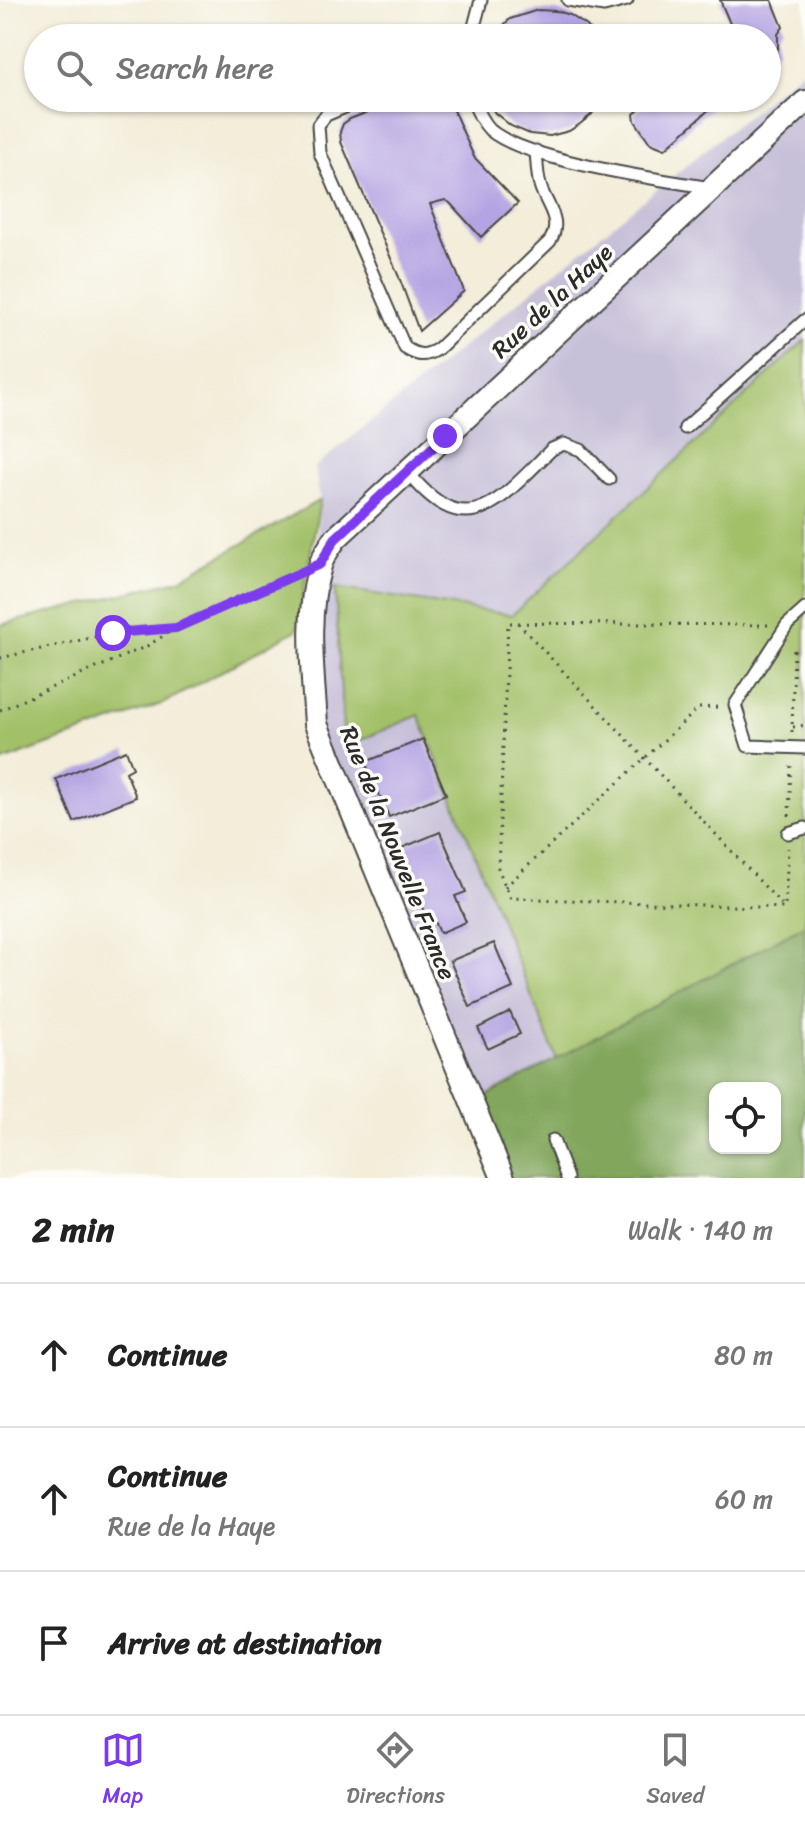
<!DOCTYPE html>
<html lang="en">
<head>
<meta charset="utf-8">
<style>
  :root { --surface:#fff; --page:#f2f2f2; --text:#222; --muted:#767676; --line:#e0e0e0; --accent:#7c3aed }
  body { margin:0; font-family:Sriracha,sans-serif; background:var(--page); color:var(--text) }
  .controls { position:absolute; right:24px; bottom:24px; display:grid; overflow:hidden; border-radius:16px; box-shadow:0 2px 6px #0004 }
  .controls button { width:72px; height:72px; display:grid; place-items:center; padding:0; border:0; border-bottom:2px solid var(--line); background:var(--surface); color:var(--text); font:40px sans-serif }
  .stop { position:absolute; width:24px; height:24px; margin:-18px; border:6px solid #7c3aed; border-radius:50%; background:#fff }
  .stop.end { background:#7c3aed; border-color:#fff; box-shadow:0 2px 8px #0008 }
  .list { margin:0; padding:0; list-style:none }
  h2 { display:flex; justify-content:space-between; align-items:center; height:104px; margin:0; padding:0 32px; font-size:34px }
  h2 small { font-size:26px; font-weight:400; color:var(--muted) }
  .list li { display:grid; grid-template-columns:52px 1fr auto; gap:24px; align-items:center; box-sizing:border-box; height:144px; padding:0 32px; border-top:2px solid var(--line) }
  .list b { display:block; font-size:30px; white-space:nowrap }
  .list p { margin:0; font-size:26px; white-space:nowrap; color:var(--muted) }
  .list em { font-size:26px; font-style:normal; color:var(--muted) }
  .icon { flex:none; width:44px; height:44px; fill:none; stroke:currentColor; stroke-width:2; stroke-linecap:round; stroke-linejoin:round }
  .map { position:relative; flex:none; width:805px; height:1178px; overflow:hidden }
  .search { position:absolute; background:var(--surface); box-shadow:0 2px 6px #0004; left:24px; right:24px; top:24px; height:88px; display:flex; align-items:center; gap:20px; box-sizing:border-box; padding:0 28px; border-radius:44px; color:var(--muted); font-size:30px }
  .sheet { height:536px; background:var(--surface) }
  nav { display:flex; justify-content:space-around; align-items:center; box-sizing:border-box; height:112px; border-top:2px solid var(--line); background:var(--surface); font-size:22px; color:var(--muted) }
  nav a { display:grid; justify-items:center; gap:4px }
  nav .on { color:var(--accent) }
  .map>svg:first-child { display:block }
</style>
</head>
<body>
<div class="map">
<svg width="805" height="1178" viewBox="0 0 805 1178">
  <rect width="100%" height="100%" fill="#fdfcf7"/>
  <filter id="ink" filterUnits="userSpaceOnUse"><feTurbulence type="fractalNoise" baseFrequency=".0125" numOctaves="2"/><feDisplacementMap in="SourceGraphic" scale="16" xChannelSelector="R" yChannelSelector="G"/><feConvolveMatrix kernelMatrix="1 2 1 2 8 2 1 2 1" color-interpolation-filters="sRGB"/></filter>
  <filter id="wash" filterUnits="userSpaceOnUse"><feTurbulence type="fractalNoise" baseFrequency=".006" numOctaves="4" result="noise"/><feDisplacementMap in="SourceGraphic" scale="32" xChannelSelector="R" yChannelSelector="G"/><feGaussianBlur stdDeviation="1.8" result="paint"/><feColorMatrix in="noise" values="0 0 0 0 0 0 0 0 0 0 0 0 0 0 0 0 0 1.4 0 .05"/><feComposite in="paint" operator="in"/></filter>
  <g filter="url(#wash)">
    <rect width="100%" height="100%" fill="#f3edd9"/>
    <path fill="#c7c0d9" d="M805,69V340L512,615L336,588L345,747L419,715L557,1060L478,1101L307,702L320,500L315,467Z"/>
    <path fill="#a2c067" stroke="#667649" stroke-width="2" d="M805,340V925L557,1060L419,715L344,747L335,588L512,615Z
      M320,500L297,630L164,703L0,762V625L178,580Z"/>
    <path fill="#81a65c" stroke="#566844" stroke-width="2" fill-rule="evenodd" d="M805,925V1178H511L478,1101ZM715,1088H775V1148H715Z"/>
    <g id="blocks">
      <path fill="#b5a4e3" d="M720,0H772L783,27L778,34V49L773,56L771,54L767,58V38H718L731,26Z
        M538,10L557,11L570,15L587,26L597,38H491L510,19Z
        M404,98H448L474,157L518,203L481,237L450,203L445,200L430,204L464,291L419,331L399,277L341,142L340,132L343,124L350,119Z
        M486,98H602L592,114L580,124L569,131L550,136L530,134L511,126L495,113Z
        M651,98H722L665,149L650,143L635,121L634,114Z
        M423,739L446,794L389,817L365,762Z
        M126,750L133,768L126,772L136,797L74,822L56,779Z
        M440,832L466,892L455,896L466,922L440,933L431,912L425,914L397,850Z
        M494,943L513,988L470,1007L450,961Z
        M510,1012L520,1034L488,1049L478,1028Z"/>
    </g>
  </g>
  <g filter="url(#ink)">
    <use href="#blocks" fill-opacity="0" stroke="#494845" stroke-width="2"/>
    <g fill="none" stroke-linecap="round" stroke-linejoin="round">
      <g stroke="#494845" stroke-width="15">
        <path id="lane" d="M568,0L604,6L627,0
          M471,38L481,0
          M367,98L326,115L318,125L320,153L405,348C418,356 425,357 438,349L550,241C563,219 546,206 540,185C537,175 537,162 536,151
          M472,98C476,109 481,121 490,130C526,161 662,180 712,188
          M685,428L805,320
          M407,471C468,548 500,499 552,449L564,444L581,450L609,479
          M805,609L787,625L735,705L748,746L805,748
          M788,833L805,828
          M553,1140L567,1178"/>
      </g>
      <g stroke="#494845" stroke-width="26">
        <path id="street" d="M503,1178L316,724C313,673 305,616 320,566C322,557 330,547 335,539L805,102"/>
      </g>
      <path stroke="#494845" stroke-width="3" stroke-dasharray="2 6" stroke-linecap="butt" d="M518,623L783,906
        M768,625L508,623L498,868L510,898L785,908L788,848
        M0,658L113,633L173,628
        M0,710L147,646L176,628L295,575
        M793,727L805,725
        M792,732L794,644
        M789,816L791,764
        M505,887L699,708L719,707"/>
      <use href="#lane" stroke="#fff" stroke-width="11"/>
      <use href="#street" stroke="#fff" stroke-width="22"/>
    </g>
  </g>
  <g fill="none" stroke-linecap="round" stroke-linejoin="round" filter="url(#ink)">
    <path stroke="#7c3aed" stroke-width="10" d="M113,633L176,628L320,564L335,539L445,436"/>
  </g>
  <g text-anchor="middle" stroke-width="7" stroke-linejoin="round" paint-order="stroke">
    <g font-size="24" fill="#2b2b2b" stroke="#fdfcf7">
      <text transform="translate(552 301) rotate(-43)" y="8">Rue de la Haye</text>
      <text transform="translate(398 853) rotate(68)" y="8">Rue de la Nouvelle France</text>
    </g>
  </g>
</svg>
<div class="controls">
<button><svg class="icon" aria-label="locate" viewBox="0 0 24 24"><circle cx="12" cy="12" r="6"/><path d="M12 2v4M12 18v4M2 12h4M18 12h4"/></svg></button>
</div>
<div class="stop" style="left:113px;top:633px"></div>
<div class="stop end" style="left:445px;top:436px"></div>
<div class="search"><svg class="icon" aria-label="search" viewBox="0 0 24 24"><circle cx="10" cy="10" r="6"/><path d="M15 15l6 6"/></svg>Search here</div>
</div>
<section class="sheet">
<h2>2 min<small>Walk · 140 m</small></h2>
<ul class="list">
<li><svg class="icon" aria-label="ahead" viewBox="0 0 24 24"><path d="M12 20V5M6 11l6-6 6 6"/></svg><div><b>Continue</b></div><em>80 m</em></li>
<li><svg class="icon" aria-label="ahead" viewBox="0 0 24 24"><path d="M12 20V5M6 11l6-6 6 6"/></svg><div><b>Continue</b><p>Rue de la Haye</p></div><em>60 m</em></li>
<li><svg class="icon" aria-label="arrive" viewBox="0 0 24 24"><path d="M6 21V4h12l-3 4 3 4H6"/></svg><div><b>Arrive at destination</b></div></li>
</ul>
</section>
<nav>
<a class="on"><svg class="icon" aria-label="map" viewBox="0 0 24 24"><path d="M3 6l6-2 6 2 6-2v14l-6 2-6-2-6 2zM9 4v14M15 6v14"/></svg>Map</a>
<a><svg class="icon" aria-label="directions" viewBox="0 0 24 24"><path d="M12 3l9 9-9 9-9-9zM9 14v-3h6M13 9l2 2-2 2"/></svg>Directions</a>
<a><svg class="icon" aria-label="saved" viewBox="0 0 24 24"><path d="M7 4h10v16l-5-4-5 4z"/></svg>Saved</a>
</nav>
</body>
</html>
